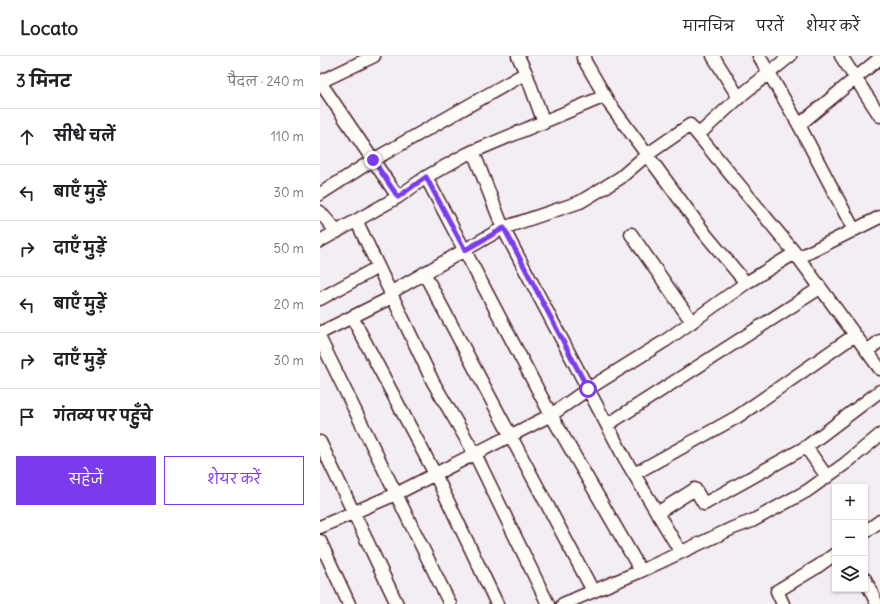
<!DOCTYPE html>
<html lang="hi">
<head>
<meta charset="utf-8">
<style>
  :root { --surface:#fff; --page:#f6f6f6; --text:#202124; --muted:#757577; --line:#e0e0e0; --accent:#7c3aed }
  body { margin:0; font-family:Delius,"Playpen Sans Deva",sans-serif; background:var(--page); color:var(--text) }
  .controls { position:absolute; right:12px; bottom:12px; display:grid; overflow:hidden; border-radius:0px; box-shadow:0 1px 3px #0004 }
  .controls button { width:36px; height:36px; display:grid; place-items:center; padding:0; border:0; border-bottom:1px solid var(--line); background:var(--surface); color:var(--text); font:20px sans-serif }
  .stop { position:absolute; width:12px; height:12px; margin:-9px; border:3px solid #7c3aed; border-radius:50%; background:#fff }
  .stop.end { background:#7c3aed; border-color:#fff; box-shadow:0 1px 4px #0008 }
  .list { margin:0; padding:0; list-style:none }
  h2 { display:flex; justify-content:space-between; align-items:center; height:52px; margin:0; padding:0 16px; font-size:17px }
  h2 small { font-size:13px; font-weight:400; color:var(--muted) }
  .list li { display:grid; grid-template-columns:26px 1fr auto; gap:12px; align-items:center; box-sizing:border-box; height:56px; padding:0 16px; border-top:1px solid var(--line) }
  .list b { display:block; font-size:15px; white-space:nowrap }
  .list em { font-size:13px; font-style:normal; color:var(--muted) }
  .actions { display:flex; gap:8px; padding:12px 16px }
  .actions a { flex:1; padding:9px 0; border:1px solid var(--accent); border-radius:0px; text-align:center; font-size:14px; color:var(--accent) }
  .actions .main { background:var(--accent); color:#fff }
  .icon { flex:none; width:22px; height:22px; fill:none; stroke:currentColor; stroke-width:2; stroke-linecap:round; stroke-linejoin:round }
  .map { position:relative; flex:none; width:560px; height:548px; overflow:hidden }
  header { display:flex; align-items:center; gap:24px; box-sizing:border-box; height:56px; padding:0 20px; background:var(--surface); border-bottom:1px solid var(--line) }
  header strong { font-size:19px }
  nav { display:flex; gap:22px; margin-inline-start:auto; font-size:14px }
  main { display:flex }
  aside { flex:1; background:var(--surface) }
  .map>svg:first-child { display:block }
</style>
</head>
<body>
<header>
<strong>Locato</strong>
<nav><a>मानचित्र</a><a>परतें</a><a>शेयर करें</a></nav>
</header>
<main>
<aside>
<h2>3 मिनट<small>पैदल · 240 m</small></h2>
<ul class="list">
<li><svg class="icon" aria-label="ahead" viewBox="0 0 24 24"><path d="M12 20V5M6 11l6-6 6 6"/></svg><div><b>सीधे चलें</b></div><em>110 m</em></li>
<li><svg class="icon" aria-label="left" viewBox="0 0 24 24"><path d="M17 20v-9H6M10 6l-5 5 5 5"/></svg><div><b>बाएँ मुड़ें</b></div><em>30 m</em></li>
<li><svg class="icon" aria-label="right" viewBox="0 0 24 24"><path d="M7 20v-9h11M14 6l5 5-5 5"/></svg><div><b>दाएँ मुड़ें</b></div><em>50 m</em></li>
<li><svg class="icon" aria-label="left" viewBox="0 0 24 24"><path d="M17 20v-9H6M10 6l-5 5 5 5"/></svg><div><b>बाएँ मुड़ें</b></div><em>20 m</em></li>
<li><svg class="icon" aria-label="right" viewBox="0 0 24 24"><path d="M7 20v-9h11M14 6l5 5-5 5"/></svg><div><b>दाएँ मुड़ें</b></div><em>30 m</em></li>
<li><svg class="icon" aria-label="arrive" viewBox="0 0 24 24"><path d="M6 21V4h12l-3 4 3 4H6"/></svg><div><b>गंतव्य पर पहुँचे</b></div></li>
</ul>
<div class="actions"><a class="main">सहेजें</a><a>शेयर करें</a></div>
</aside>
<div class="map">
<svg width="560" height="548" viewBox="0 0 560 548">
  <rect width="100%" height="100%" fill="#f3eef4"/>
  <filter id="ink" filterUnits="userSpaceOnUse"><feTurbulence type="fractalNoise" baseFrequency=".025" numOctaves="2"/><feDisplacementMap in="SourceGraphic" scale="8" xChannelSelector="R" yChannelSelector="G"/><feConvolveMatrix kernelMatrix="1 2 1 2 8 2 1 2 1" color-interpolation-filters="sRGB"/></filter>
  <g filter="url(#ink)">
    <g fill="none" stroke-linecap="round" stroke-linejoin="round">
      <g stroke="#4a1f2b" stroke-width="15">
        <path id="minor" d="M198,0L206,17L224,67
          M265,0L263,2L289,47L386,179L426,227
          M393,0L419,42
          M439,0L479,69L560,2
          M521,0L560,60
          M0,26L78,141
          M0,26L54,0
          M479,69L534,174
          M378,79L424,37L470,0
          M153,95L183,172L305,403L360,495
          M106,121L147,98L285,40
          M0,138L53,104L206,17
          M0,156L17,176
          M37,166L113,326L155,398L228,548
          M311,178L372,266
          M0,185L78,141L106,121L231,359L321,515
          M478,202L560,161
          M104,217L273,535
          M70,237L183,172L260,146L300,122L328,98L370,69L475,197L560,313
          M0,243L58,211
          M32,261L115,418L177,548
          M0,277L72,241
          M0,283L130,548
          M547,295L560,285
          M287,369L500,232
          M0,386L77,548
          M486,391L507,421
          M314,418L417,361L535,279
          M337,457L375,433L384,448L486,391L560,335
          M0,471L76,438L231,359L268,333L345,285L426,227L475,197
          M545,476L560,465
          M0,485L29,548
          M545,523L556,546
          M243,548L321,515L413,472L432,465L487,435L526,407L560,379
          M463,548L457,535L497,511L515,498"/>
      </g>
      <use href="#minor" stroke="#fdfcf7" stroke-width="12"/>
    </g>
  </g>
  <g fill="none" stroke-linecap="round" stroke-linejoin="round" filter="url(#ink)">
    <path stroke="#7c3aed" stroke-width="5" d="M53,104L78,141L106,121L145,194L184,172L268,333"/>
  </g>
</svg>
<div class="controls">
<button>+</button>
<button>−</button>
<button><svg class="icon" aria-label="layers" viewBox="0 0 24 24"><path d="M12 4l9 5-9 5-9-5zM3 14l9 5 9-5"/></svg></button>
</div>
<div class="stop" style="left:268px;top:333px"></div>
<div class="stop end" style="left:53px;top:104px"></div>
</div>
</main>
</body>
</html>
